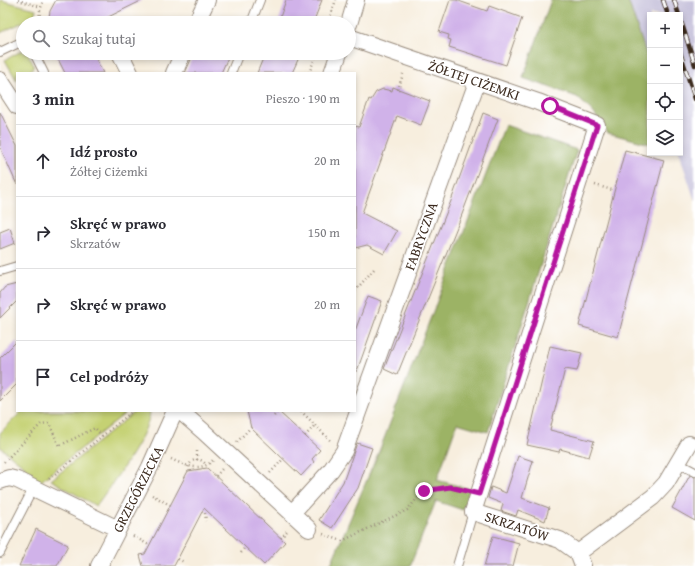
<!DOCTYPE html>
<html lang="pl">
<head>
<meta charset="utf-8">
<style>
  :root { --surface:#fff; --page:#f7f7f7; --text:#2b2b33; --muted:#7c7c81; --line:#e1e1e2 }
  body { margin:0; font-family:"Gentium Book Plus",serif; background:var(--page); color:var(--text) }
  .controls { position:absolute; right:12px; top:12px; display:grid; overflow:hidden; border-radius:0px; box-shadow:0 2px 6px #0003 }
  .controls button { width:36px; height:36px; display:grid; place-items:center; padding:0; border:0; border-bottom:1px solid var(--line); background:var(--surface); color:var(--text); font:20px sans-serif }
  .stop { position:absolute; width:12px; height:12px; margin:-9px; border:3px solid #b5179e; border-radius:50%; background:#fff }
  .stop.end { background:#b5179e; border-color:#fff; box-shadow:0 1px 4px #0008 }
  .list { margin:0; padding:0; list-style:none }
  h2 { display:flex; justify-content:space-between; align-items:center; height:52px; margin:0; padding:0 16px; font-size:17px }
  h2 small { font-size:13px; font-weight:400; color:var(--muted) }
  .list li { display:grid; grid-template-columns:26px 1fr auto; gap:12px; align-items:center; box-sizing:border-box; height:72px; padding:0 16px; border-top:1px solid var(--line) }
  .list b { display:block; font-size:15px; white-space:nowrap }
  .list p { margin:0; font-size:13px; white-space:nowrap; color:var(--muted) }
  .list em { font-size:13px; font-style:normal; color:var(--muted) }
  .icon { flex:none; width:22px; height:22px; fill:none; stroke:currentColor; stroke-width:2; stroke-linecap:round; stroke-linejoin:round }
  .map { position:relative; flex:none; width:695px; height:566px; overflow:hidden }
  .search { position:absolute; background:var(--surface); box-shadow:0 2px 6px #0003; left:16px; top:16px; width:340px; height:44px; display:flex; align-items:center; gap:10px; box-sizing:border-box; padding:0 14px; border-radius:22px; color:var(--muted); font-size:15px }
  .panel { position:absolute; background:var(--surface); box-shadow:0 2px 6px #0003; left:16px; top:72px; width:340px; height:340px; border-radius:0px }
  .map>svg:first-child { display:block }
</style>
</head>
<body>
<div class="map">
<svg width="695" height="566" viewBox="0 0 695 566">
  <rect width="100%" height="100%" fill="#fff"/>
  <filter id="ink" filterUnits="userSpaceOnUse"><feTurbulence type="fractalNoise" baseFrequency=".025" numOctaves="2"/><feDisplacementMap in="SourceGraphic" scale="8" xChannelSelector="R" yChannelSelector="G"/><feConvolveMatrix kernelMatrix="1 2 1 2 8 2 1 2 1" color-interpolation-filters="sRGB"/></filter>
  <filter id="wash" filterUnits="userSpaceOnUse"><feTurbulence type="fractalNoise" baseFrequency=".012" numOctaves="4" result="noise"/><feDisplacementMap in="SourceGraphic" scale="16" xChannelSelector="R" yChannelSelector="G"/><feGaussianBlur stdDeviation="0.9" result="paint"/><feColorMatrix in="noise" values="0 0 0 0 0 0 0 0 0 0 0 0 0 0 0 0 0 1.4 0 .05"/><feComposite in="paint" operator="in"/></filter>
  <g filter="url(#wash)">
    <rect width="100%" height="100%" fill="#f7eede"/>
    <path fill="#c5c0da" d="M628,0H695V201L679,153L680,15H650V65Z"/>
    <path fill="#c5d173" stroke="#807e48" d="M0,0L36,9L34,17L0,33Z
      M23,50V53H28L34,66L29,73H17V81L5,60Z
      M22,411H128L40,482L22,472L25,467L0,447V433Z
      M136,411H150C150,434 110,486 96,506L51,480Z"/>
    <path fill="#9cb365" stroke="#6c6e42" d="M551,0H628L650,65V144L608,133L593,112L577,97L523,78Z
      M505,125L577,150L488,432L457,423L437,480L470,489L463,510L436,501L410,566H330L380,449Z"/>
    <g id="blocks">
      <path fill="#d0b2e9" d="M56,0H143L96,23H48L50,11Z
        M286,0H322L313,23H278Z
        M450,0H456L487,11L489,6L522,18L506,65L449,47L451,40L448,39L449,35L439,32Z
        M55,53H93L103,73H65Z
        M194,53H230L221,73H185Z
        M261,53H301L292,73H257L264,56L260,55Z
        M393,87L430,101L421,125L397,116L362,213L397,231L384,254L367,245L355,248V126L359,127L369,99L371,100L376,92L383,89L392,91Z
        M0,112L17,146V185L0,147Z
        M483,113L498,119L461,217L397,375L384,369L451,201Z
        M625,150L664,160L618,337L579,326Z
        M10,228L15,243L0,249V232Z
        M17,284V301L0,318V293L5,287Z
        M368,296L382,301L357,371H355V331Z
        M17,341V384L0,401V358Z
        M550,346L582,353L577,371L565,369L550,430L594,441L589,457L560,449L559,452L527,445Z
        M247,411H278L320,450L312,459L314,462L301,476L251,428Z
        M357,443L372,448L358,488L332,528L319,520L343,482Z
        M518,456L533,461L522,498L549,508L545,521L518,510L516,516L501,511L503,504L488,498L491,487L506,493Z
        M207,468L285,542L264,565L204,508L174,566H143L140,555L145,554L188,471Z
        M690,475L695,477V521L672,508Z
        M36,529L68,545L57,566H19Z
        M493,536L519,543L513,566H484Z"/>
    </g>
  </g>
  <g filter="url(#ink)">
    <use href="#blocks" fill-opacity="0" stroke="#998c7e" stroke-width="1"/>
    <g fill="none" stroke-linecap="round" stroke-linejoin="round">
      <g stroke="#998c7e" stroke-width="10">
        <path id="lane" d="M251,23L260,0
          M0,52L23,41
          M34,53L44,73
          M231,73L239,53
          M0,271L17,266
          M678,463L695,472
          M0,553L34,487
          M457,566L473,512"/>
      </g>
      <g stroke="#998c7e" stroke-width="18">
        <path id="street" d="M196,23L207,0
          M349,24L356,0
          M349,37L538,102L597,125L473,512L560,540L578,553L583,566
          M120,53L130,73
          M174,73L183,53
          M332,73L339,53
          M0,80L17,106
          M180,411L203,431L309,529
          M0,481L9,478L17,480L118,529
          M292,513L331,470L344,451L477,82
          M578,553L653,497L666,483L689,444
          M99,566L150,467L175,411"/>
      </g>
      <path stroke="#998c7e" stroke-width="2.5" stroke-dasharray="1 3" stroke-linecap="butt" d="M18,0L41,7
        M39,23L40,10L44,0
        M328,23L336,0
        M309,73L317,53
        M398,90L404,71
        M595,185L612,190
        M355,291L374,269
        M301,411L331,441
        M274,416L278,411
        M305,436L315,425
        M237,442L251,427
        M171,459C184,465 201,473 213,460
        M197,460V448
        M4,462L41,424L49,423L59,446L95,428L102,436
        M188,467C192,458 201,457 206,465
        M270,473L284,458
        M216,476L222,469
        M49,479L133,411
        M152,495L170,505
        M205,513L206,521
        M323,534L342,541L407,510L424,491L450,487L463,490
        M133,536L149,545
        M281,538L287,531
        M241,553L245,547
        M178,559L184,562"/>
      <use href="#lane" stroke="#fff" stroke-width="8"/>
      <use href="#street" stroke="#fff" stroke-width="16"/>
      <g stroke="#3b2a1e" stroke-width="4.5">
        <path id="rail" d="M663,0L668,15
          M674,0L679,15
          M680,18L695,65
          M680,52L695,99"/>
      </g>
      <use href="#rail" stroke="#fff" stroke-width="3" stroke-dasharray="9" stroke-linecap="butt"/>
    </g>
  </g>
  <g fill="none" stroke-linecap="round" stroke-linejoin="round" filter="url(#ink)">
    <path stroke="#b5179e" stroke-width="5" d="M424,491L450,487L479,494L597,125L550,106"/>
  </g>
  <g text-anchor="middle" stroke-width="3.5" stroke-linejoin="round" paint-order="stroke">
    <g font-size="14" fill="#3b2a1e" stroke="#fff">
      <text transform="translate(474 80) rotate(19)" y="5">ŻÓŁTEJ CIŻEMKI</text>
      <text transform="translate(421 236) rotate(-70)" y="5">FABRYCZNA</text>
      <text transform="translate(138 489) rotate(-63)" y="5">GRZEGÓRZECKA</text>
      <text transform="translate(517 526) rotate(18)" y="5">SKRZATÓW</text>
    </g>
  </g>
</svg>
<div class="controls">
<button>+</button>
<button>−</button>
<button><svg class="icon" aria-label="locate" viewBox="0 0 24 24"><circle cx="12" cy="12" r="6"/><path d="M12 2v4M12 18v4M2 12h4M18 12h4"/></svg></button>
<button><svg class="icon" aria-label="layers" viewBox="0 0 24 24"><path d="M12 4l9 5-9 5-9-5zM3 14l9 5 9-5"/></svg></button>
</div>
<div class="stop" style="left:550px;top:106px"></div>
<div class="stop end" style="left:424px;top:491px"></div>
<div class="search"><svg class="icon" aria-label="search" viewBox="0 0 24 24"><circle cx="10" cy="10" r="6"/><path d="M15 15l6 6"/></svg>Szukaj tutaj</div>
<section class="panel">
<h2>3 min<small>Pieszo · 190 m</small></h2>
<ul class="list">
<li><svg class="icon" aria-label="ahead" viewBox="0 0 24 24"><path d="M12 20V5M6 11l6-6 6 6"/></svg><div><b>Idź prosto</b><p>Żółtej Ciżemki</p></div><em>20 m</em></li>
<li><svg class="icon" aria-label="right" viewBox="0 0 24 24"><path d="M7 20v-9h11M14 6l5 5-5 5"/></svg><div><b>Skręć w prawo</b><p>Skrzatów</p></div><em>150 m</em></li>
<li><svg class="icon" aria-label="right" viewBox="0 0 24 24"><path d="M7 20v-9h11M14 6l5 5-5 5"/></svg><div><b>Skręć w prawo</b></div><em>20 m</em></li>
<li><svg class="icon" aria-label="arrive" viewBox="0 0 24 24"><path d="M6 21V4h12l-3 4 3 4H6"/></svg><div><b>Cel podróży</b></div></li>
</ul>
</section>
</div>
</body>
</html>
